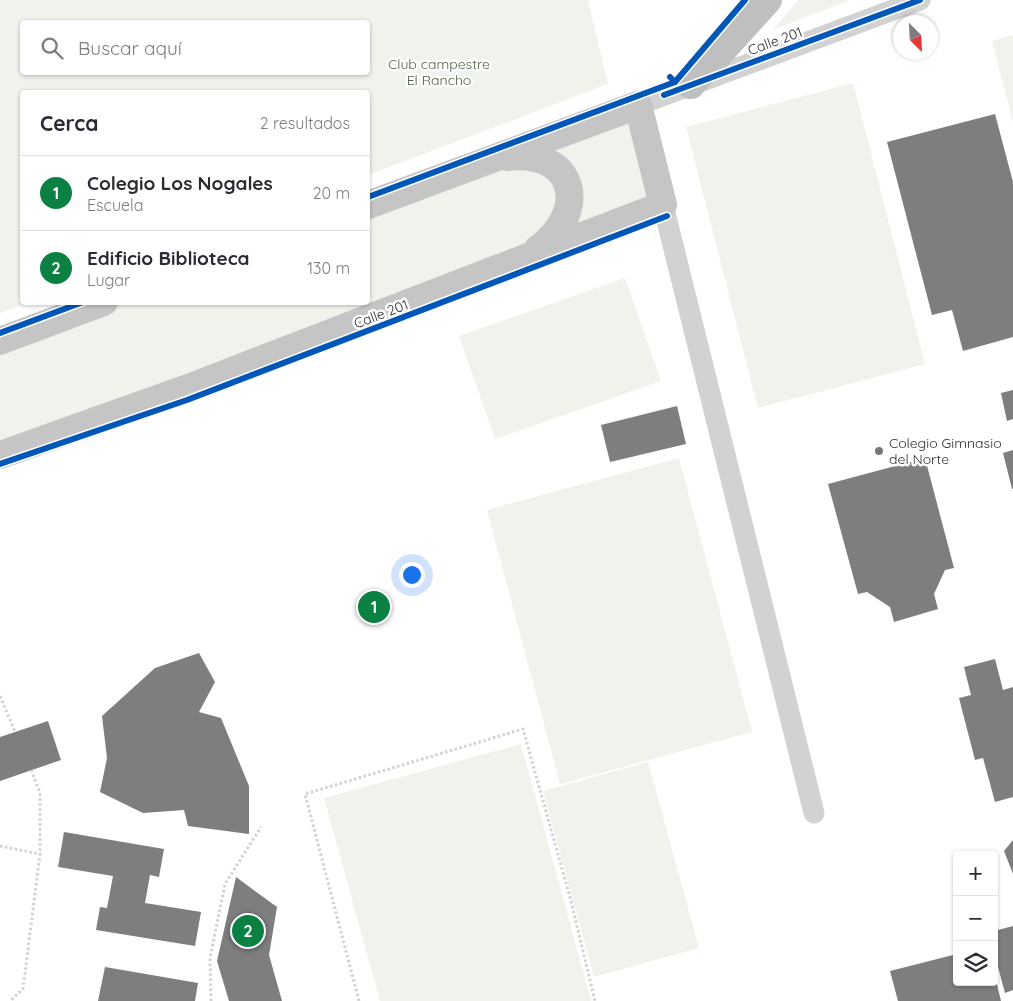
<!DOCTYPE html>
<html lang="es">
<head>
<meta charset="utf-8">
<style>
  :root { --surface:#fff; --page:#f7f7f7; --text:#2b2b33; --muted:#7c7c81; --line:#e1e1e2; --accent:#0b8043 }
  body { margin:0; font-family:Quicksand,sans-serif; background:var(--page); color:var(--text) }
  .controls { position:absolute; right:15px; bottom:15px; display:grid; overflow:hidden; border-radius:5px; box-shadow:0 1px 4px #0004 }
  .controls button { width:45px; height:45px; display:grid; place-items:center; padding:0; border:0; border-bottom:1px solid var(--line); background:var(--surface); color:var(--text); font:25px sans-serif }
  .compass { position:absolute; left:893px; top:15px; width:45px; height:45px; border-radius:50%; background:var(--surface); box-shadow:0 1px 4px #0004; rotate:156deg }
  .you { position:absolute; left:411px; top:574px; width:18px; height:18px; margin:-12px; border:4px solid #fff; border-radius:50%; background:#1a73e8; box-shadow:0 0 0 8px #1a73e833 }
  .badge { display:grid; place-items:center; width:32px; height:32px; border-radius:50%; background:var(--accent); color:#fff; font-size:16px; font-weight:700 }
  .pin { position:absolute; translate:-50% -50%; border:2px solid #fff; box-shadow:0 1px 5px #0006 }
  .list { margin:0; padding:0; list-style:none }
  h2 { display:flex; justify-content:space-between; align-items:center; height:65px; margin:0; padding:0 20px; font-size:21px }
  h2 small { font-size:16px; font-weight:400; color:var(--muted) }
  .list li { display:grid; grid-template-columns:32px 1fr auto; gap:15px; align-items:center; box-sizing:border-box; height:75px; padding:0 20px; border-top:1px solid var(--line) }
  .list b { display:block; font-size:19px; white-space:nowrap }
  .list p { margin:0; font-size:16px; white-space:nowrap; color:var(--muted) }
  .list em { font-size:16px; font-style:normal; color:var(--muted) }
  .icon { flex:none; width:28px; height:28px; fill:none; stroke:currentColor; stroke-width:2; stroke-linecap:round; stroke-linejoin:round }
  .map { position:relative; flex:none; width:1013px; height:1001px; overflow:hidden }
  .search { position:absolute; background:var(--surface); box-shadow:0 1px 4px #0004; left:20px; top:20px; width:350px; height:55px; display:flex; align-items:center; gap:12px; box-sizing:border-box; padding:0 18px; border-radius:5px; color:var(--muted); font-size:19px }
  .panel { position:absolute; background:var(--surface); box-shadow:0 1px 4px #0004; left:20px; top:90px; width:350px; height:215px; border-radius:5px }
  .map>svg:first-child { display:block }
</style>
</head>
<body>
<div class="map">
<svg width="1013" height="1001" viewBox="0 0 1013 1001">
  <rect width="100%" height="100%" fill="#fff"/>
  <path fill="#eff3ec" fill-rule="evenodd" d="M0,0H588L608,84L368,175V92H22V302L28,303L0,313ZM22,22H368V72H22Z
    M798,0H850L773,30Z
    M1013,35V122L992,41Z
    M853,83L925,364L758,408L686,127Z
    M632,114L654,199L560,235L571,220L546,155Z
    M495,163L534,167L559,187L557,218L525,247L0,442V350L125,303L368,302V211Z
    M625,278L661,381L495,439L459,336Z
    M679,458L752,732L560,784L487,510Z
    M521,744L591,1001H380L324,798Z
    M648,762L699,948L594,977L543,791Z"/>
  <path fill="#7e7e7e" d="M995,114L1013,182V337L963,351L952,310L932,315L887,142Z
    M1013,390V419L1007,421L1001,393Z
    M677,406L686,444L610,462L601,425Z
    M1013,450V489H1012L1003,453Z
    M925,458L954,568L945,570L934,594L938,609L894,622L890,607L867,592L858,594L828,484Z
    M199,653L215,682L199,712L221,718L249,786V834L188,826L184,810L143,813L100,792L107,758L102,716L155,668Z
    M995,659L1003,690L1013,687V797L995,802L983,758L975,760L959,698L971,695L964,667Z
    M48,721L61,760L0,781V737Z
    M64,832L164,849L159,877L150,875L145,903L201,912L195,946L96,930L100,907L107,908L113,876L58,867Z
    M1013,840V874L1004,851Z
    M236,877L277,907L269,955L282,1001H229L217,961Z
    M1013,926V990L1005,993L994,952V931Z
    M957,954V982H994L995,976L1001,1001H898L890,971Z
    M105,967L198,983L195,1001H98Z"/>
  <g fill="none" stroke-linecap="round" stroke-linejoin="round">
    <path stroke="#d2d2d2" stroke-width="3" stroke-dasharray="2.5 2.5" stroke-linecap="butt" d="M0,696L15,732
      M31,770L40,793V854
      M0,846L40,854L23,989L10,1001
      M211,1001L210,958L225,884L261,827
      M359,1001L305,794L523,729L571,901L595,1001"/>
    <path stroke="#d2d2d2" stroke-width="21" d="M638,105L920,0
      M663,205L814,813"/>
    <path stroke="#c5c5c5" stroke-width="28" d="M507,157C576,149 590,211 538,249
      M0,341L104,302
      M0,455L185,389L663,205L638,105L368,205"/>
    <path stroke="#bfbfbf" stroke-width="28" d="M691,85L768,0"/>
    <g stroke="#fff" stroke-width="9">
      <path id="cycleway" d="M675,82L745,0
        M664,95L920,0
        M368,197L675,82L670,77
        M0,333L83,302
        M0,464L187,400L667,216"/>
    </g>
    <use href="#cycleway" stroke="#0057b8" stroke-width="6"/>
  </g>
  <circle fill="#767676" stroke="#fff" stroke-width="2" cx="879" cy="451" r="5"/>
  <g text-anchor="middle" stroke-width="5" stroke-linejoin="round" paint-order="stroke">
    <g font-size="14" fill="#2d2d2d" stroke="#fff">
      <text transform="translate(775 41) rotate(-20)" y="5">Calle 201</text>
      <text transform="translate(381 314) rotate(-21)" y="5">Calle 201</text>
    </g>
    <g font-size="14" fill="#4e6440" stroke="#fff">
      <text x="439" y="69">Club campestre<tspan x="439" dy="16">El Rancho</tspan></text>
    </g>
    <g font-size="14" fill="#2d2d2d" stroke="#fff" text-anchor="start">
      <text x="889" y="448">Colegio Gimnasio<tspan x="889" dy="16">del Norte</tspan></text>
    </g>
  </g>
</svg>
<div class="controls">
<button>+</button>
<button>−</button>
<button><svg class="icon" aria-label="layers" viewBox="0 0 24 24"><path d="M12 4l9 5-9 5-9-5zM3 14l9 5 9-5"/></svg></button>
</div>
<svg class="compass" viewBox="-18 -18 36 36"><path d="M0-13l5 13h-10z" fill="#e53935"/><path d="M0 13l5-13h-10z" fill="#7c7c81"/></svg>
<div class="you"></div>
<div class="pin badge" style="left:374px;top:607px">1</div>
<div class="pin badge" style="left:248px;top:931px">2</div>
<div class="search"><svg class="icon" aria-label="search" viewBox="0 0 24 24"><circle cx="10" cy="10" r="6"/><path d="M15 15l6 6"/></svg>Buscar aquí</div>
<section class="panel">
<h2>Cerca<small>2 resultados</small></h2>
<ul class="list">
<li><span class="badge">1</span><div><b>Colegio Los Nogales</b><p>Escuela</p></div><em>20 m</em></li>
<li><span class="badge">2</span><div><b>Edificio Biblioteca</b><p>Lugar</p></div><em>130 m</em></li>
</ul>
</section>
</div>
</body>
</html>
